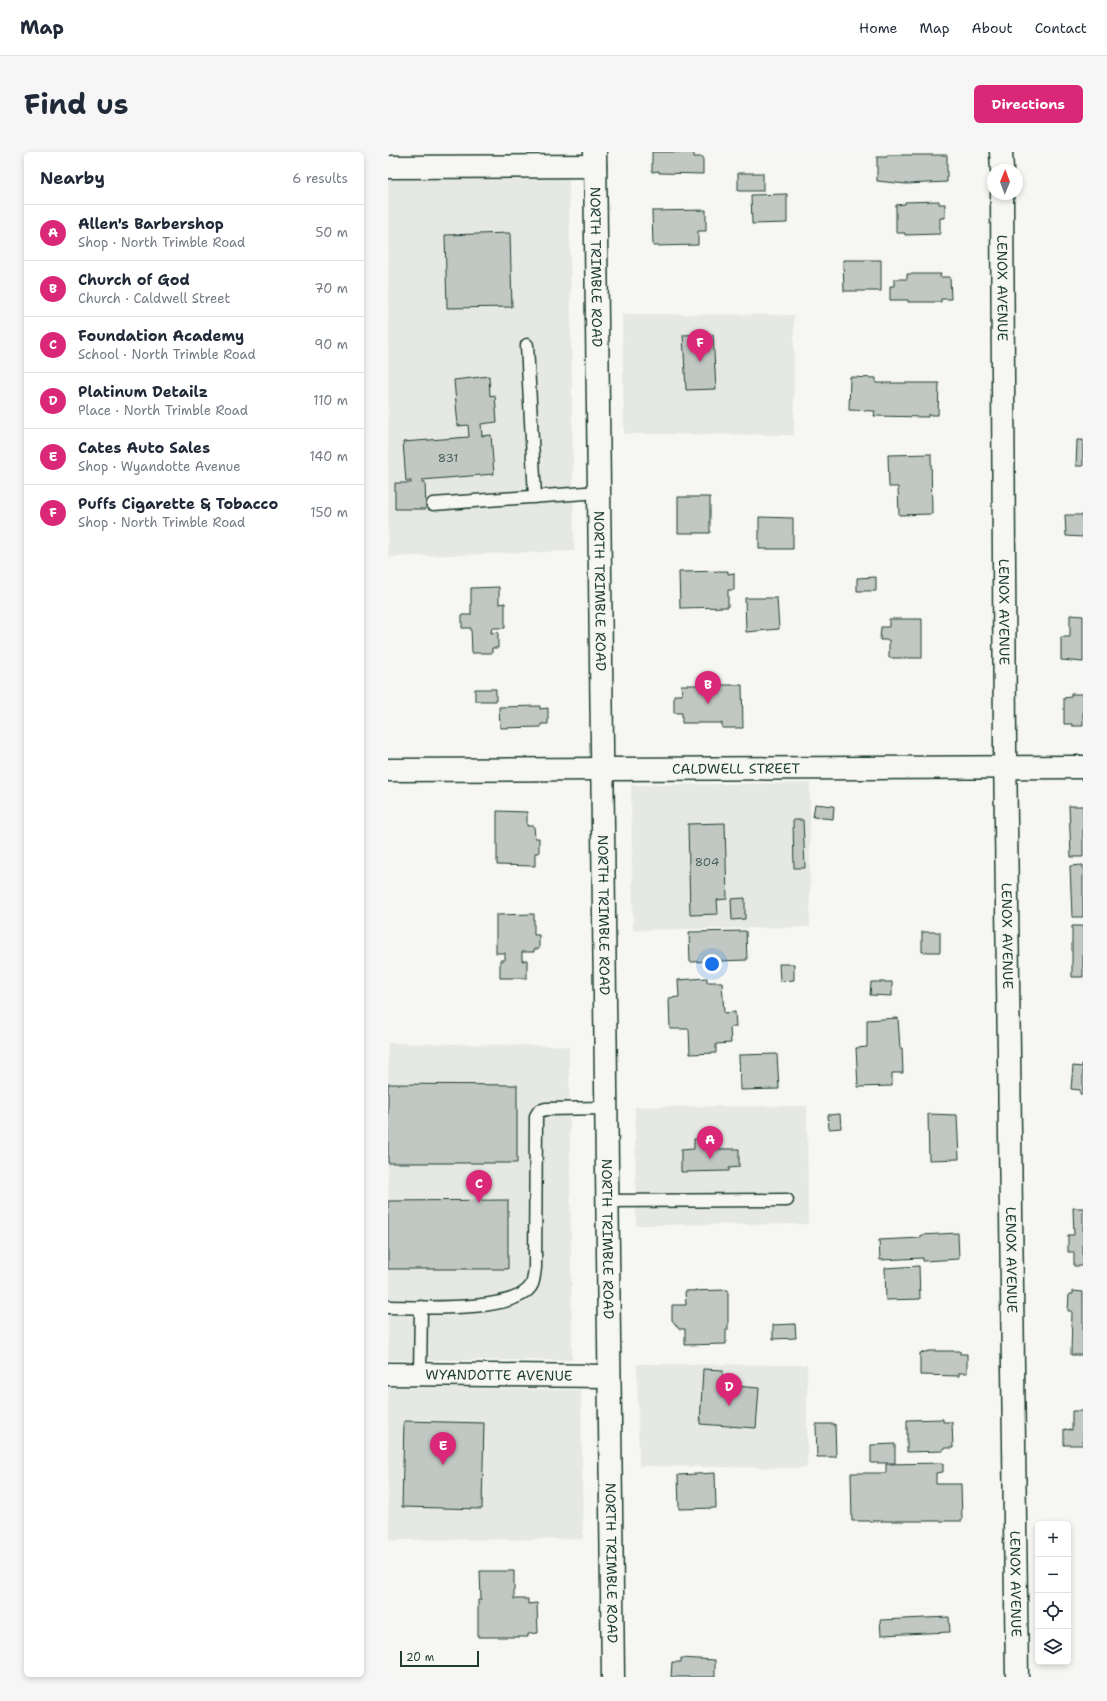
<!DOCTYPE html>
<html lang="en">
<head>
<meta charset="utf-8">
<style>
  :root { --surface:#fff; --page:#f6f6f7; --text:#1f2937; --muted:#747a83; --line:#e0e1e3; --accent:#db2777 }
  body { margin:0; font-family:"Shantell Sans",sans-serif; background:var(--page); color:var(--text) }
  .controls { position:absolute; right:12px; bottom:12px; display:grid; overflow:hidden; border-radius:6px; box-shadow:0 2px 6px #0003 }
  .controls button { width:36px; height:36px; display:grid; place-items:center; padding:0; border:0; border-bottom:1px solid var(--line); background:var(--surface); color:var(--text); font:20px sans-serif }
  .compass { position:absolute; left:599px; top:12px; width:36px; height:36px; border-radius:50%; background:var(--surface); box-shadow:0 2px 6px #0003; rotate:1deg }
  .scale { position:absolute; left:12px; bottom:10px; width:79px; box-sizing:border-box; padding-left:4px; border:2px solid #1f3d34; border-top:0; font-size:11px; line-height:14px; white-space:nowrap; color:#1f3d34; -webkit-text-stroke:3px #f6f6f2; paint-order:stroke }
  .you { position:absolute; left:324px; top:812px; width:14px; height:14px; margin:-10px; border:3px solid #fff; border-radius:50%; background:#1a73e8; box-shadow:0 0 0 6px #1a73e833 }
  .badge { display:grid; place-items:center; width:26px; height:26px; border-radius:50%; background:var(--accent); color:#fff; font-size:13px; font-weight:700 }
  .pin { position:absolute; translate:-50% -33px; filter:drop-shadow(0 1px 2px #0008) }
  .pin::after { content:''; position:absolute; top:21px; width:14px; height:12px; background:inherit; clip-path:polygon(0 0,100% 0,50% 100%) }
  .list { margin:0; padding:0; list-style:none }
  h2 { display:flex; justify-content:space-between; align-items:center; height:52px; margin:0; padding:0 16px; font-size:17px }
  h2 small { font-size:13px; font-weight:400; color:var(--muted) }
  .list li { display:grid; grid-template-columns:26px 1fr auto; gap:12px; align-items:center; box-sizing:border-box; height:56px; padding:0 16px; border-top:1px solid var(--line) }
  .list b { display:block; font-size:15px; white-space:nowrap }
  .list p { margin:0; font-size:13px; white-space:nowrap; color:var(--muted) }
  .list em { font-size:13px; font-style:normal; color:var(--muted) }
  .icon { flex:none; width:22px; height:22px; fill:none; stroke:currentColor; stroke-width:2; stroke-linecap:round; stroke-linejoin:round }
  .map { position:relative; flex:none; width:695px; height:1525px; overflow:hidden; border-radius:6px }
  header { display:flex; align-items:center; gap:24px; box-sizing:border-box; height:56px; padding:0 20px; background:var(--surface); border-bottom:1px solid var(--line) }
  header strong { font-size:19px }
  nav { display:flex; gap:22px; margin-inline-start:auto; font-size:14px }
  .intro { display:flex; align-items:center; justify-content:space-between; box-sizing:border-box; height:96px; padding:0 24px }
  h1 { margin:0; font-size:28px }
  .button { padding:10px 18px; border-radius:6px; background:var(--accent); color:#fff; font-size:14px; font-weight:700 }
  main { display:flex; gap:24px; padding:0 24px }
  aside { flex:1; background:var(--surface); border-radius:6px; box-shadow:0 2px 6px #0003 }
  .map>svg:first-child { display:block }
</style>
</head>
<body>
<header>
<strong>Map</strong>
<nav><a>Home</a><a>Map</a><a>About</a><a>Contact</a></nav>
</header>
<div class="intro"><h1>Find us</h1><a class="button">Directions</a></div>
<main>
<aside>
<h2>Nearby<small>6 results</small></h2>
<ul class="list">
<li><span class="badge">A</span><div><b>Allen's Barbershop</b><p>Shop · North Trimble Road</p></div><em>50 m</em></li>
<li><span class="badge">B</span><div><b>Church of God</b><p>Church · Caldwell Street</p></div><em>70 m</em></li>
<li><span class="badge">C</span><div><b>Foundation Academy</b><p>School · North Trimble Road</p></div><em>90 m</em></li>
<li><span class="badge">D</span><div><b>Platinum Detailz</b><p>Place · North Trimble Road</p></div><em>110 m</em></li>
<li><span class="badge">E</span><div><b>Cates Auto Sales</b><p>Shop · Wyandotte Avenue</p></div><em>140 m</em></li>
<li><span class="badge">F</span><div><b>Puffs Cigarette &amp; Tobacco</b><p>Shop · North Trimble Road</p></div><em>150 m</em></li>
</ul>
</aside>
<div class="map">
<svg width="695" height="1525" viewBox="0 0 695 1525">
  <rect width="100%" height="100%" fill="#f6f6f2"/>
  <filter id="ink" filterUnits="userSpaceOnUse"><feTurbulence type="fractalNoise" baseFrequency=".025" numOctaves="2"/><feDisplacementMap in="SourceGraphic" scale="8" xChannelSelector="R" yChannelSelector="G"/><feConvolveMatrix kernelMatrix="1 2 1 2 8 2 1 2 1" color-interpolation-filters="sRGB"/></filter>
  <g filter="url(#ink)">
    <path fill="#e6e8e4" d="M181,20L186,399L0,405V22Z
      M234,162L406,163V283L236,282Z
      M422,631V775L245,778L243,633Z
      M0,891L181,894L184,1208H0Z
      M419,954L420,1072L248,1073L247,955Z
      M249,1212L419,1213V1316L251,1314Z
      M0,1235L193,1238L195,1387L0,1388Z"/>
    <path fill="#c1c8c3" stroke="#1f3d34" d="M264,0H306V5H315V22L271,21V19L264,20Z
      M499,3H559V30L518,32L489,29V5H499Z
      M350,21H375V39H350Z
      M399,42V71L364,72L363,43Z
      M551,49V52H557V66H552V82L517,83V81H508V53L517,52V50Z
      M318,58V79H310V93L265,94L264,59Z
      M122,81L124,155L59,156L57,83Z
      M455,108H493V139H456Z
      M519,122H553L552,125H562L563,147H553V150H520V148H502V134H506V127H519Z
      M325,182L328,237L298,238L295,183Z
      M101,224L102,244L107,243L109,270L93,272L94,284L103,283L106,322L34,328V330H37L38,357H7V331H23V329H18L15,290L81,285L80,273L70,274L66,228Z
      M462,225L488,226V231H551L550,263H540V265L486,264L487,259L461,258Z
      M689,288H695V314H688Z
      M543,302L544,362L511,363L510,335H501L500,303Z
      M290,345H322V381H290Z
      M677,363H695V385L678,384Z
      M371,365L405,366V397H371Z
      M340,419V422L346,421V438H340V455L292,456L291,420Z
      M488,425V439H469V426Z
      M111,435V452L117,451V476H104L103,481L110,480V496H104V501H84L83,476H74V463H83V436Z
      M357,446H389L391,477L358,480Z
      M682,463L695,464V510L673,508V485H682Z
      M501,467H534V506H501V488H492L493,475H501Z
      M293,533H354L355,576H334V571H294V561H286V543H294Z
      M87,537H108V549H87Z
      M683,542H695V574H684V572H676V546L683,545Z
      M152,554V557L160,556V572H153V575L112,576L111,555Z
      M427,652L446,654L445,667L425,665Z
      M681,654H695V705H683Z
      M109,659L139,660V674H146L147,686H151V701H147V714L109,713Z
      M405,668H415L417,716H406Z
      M337,671L339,747L329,748L330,762L302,763L300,672Z
      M695,713V765H684L682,714Z
      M357,746V767L344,768L343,747Z
      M146,762V783H151V797H146V800H134V809L139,808V826H112V808H117V801H108V763Z
      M684,774H695V825H684Z
      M358,779L359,808L302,810L301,780Z
      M534,780H552V800H534Z
      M391,812H406V828L392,829Z
      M319,826V830H334L336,861L347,860L348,875H342L343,891L328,892V901L302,902L301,877H282L281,846L291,845L290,828Z
      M483,830H504V844L482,843Z
      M510,866L512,896H514L515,921H504V934L470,935L468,896L479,895V868Z
      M389,902L391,937L352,938L351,903Z
      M694,912H695V942H692V938L683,937L685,914L694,915Z
      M0,932L129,933V1011H0Z
      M452,962L453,976L441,977L440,963Z
      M540,962L569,963L571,1007L541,1008Z
      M322,986V997H351V1015L341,1016V1019L293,1020V998L306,997V987Z
      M120,1048V1117H0V1049Z
      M685,1056H695V1114H686V1100H680V1083H686Z
      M570,1081L571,1107L535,1109V1106L492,1108L491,1088L533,1086V1083Z
      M531,1114L532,1147L498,1148L497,1116Z
      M340,1138V1178H338V1192L297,1193V1177H291L284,1168V1153H298L297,1139Z
      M685,1139L695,1140V1203H683L684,1159H680L681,1142H685Z
      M407,1172L408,1186L385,1187V1173Z
      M542,1199H572V1202H579V1221H571V1224L532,1223V1201Z
      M315,1217L335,1218L334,1233L371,1236L368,1276L312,1272Z
      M684,1259H695V1293H676V1277L684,1278Z
      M555,1267V1270H564L565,1296H555V1299L519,1300V1268Z
      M16,1269L96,1271L94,1357L14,1355Z
      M428,1272H447L448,1305H429Z
      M507,1292V1311H483V1293Z
      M555,1311V1320L548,1321V1332H573L574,1369H464L463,1321H498V1312Z
      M327,1321L328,1356L291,1357L290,1323Z
      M92,1419H126V1447H140V1452L149,1451L150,1481L140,1482V1485H90V1448H93Z
      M561,1465L562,1480L493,1483L492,1468Z
      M293,1506L327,1508V1525H283L284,1510H293Z"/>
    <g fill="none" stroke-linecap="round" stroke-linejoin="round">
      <g stroke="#1f3d34" stroke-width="15">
        <path id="service" d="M139,193L147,345
          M45,352L211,340
          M220,1049L399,1048
          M0,1155C29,1155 126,1161 143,1134C146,1130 146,1121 147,1116L148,964L151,959L158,957L218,956
          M32,1222L33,1155"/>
      </g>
      <g stroke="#1f3d34" stroke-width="25">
        <g id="minor">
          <path d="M613,0L614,18"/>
          <path d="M0,15L207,14"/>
          <path id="s1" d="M614,42L617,595L629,1525"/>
          <path id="s2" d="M0,618L695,615"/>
          <path id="s3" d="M0,1222L221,1224"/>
        </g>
      </g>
      <g stroke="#1f3d34" stroke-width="25">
        <g id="secondary">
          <path id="s4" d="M207,0L225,1525"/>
        </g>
      </g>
      <use href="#service" stroke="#f6f6f2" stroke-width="12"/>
      <use href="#minor" stroke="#f6f6f2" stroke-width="22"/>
      <use href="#secondary" stroke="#f6f6f2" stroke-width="22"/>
    </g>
  </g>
  <g text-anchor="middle" stroke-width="3.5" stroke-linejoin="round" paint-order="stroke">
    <g font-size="12" fill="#486058">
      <text x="60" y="310">831</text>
      <text x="319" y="714">804</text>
    </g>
    <g font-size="14" fill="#1f3d34" stroke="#f6f6f2">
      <text dy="5" stroke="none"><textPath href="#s4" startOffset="115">NORTH TRIMBLE ROAD</textPath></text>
      <text dy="5" stroke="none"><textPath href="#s1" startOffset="94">LENOX AVENUE</textPath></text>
      <text dy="5" stroke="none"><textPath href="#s4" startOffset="439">NORTH TRIMBLE ROAD</textPath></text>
      <text dy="5" stroke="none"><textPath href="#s1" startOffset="418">LENOX AVENUE</textPath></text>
      <text dy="5" stroke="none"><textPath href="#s2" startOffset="348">CALDWELL STREET</textPath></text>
      <text dy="5" stroke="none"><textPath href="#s4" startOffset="763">NORTH TRIMBLE ROAD</textPath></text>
      <text dy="5" stroke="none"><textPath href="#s1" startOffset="742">LENOX AVENUE</textPath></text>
      <text dy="5" stroke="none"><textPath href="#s4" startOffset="1087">NORTH TRIMBLE ROAD</textPath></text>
      <text dy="5" stroke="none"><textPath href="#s1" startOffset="1066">LENOX AVENUE</textPath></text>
      <text dy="5" stroke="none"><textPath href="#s3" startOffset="111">WYANDOTTE AVENUE</textPath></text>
      <text dy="5" stroke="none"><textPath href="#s4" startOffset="1411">NORTH TRIMBLE ROAD</textPath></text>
      <text dy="5" stroke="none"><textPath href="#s1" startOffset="1390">LENOX AVENUE</textPath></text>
    </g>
  </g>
</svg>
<div class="controls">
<button>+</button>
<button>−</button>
<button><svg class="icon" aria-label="locate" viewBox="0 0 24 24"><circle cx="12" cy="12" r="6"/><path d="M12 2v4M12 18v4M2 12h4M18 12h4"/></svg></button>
<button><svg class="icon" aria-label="layers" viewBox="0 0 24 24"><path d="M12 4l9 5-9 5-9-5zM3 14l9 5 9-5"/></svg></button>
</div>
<svg class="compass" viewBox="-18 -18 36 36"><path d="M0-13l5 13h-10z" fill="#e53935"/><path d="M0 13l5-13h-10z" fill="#747a83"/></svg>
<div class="scale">20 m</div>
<div class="you"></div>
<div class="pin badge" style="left:322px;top:1007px">A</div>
<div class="pin badge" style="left:320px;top:552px">B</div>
<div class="pin badge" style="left:91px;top:1051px">C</div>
<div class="pin badge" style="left:341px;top:1254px">D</div>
<div class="pin badge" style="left:55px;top:1313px">E</div>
<div class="pin badge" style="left:312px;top:210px">F</div>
</div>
</main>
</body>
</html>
